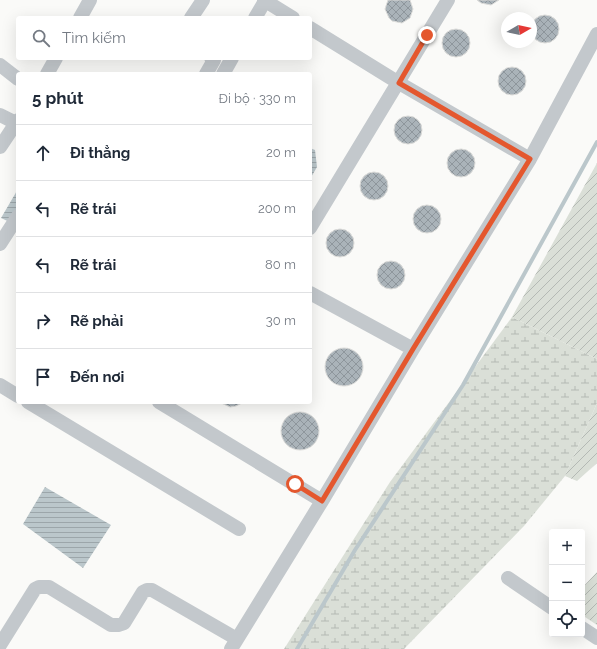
<!DOCTYPE html>
<html lang="vi">
<head>
<meta charset="utf-8">
<style>
  :root { --surface:#fff; --page:#f6f6f7; --text:#1f2937; --muted:#747a83; --line:#e0e1e3 }
  body { margin:0; font-family:Raleway,sans-serif; background:var(--page); color:var(--text) }
  .controls { position:absolute; right:12px; bottom:12px; display:grid; overflow:hidden; border-radius:4px; box-shadow:0 4px 16px #0002 }
  .controls button { width:36px; height:36px; display:grid; place-items:center; padding:0; border:0; border-bottom:1px solid var(--line); background:var(--surface); color:var(--text); font:20px sans-serif }
  .compass { position:absolute; left:501px; top:12px; width:36px; height:36px; border-radius:50%; background:var(--surface); box-shadow:0 4px 16px #0002; rotate:81deg }
  .stop { position:absolute; width:12px; height:12px; margin:-9px; border:3px solid #e4572e; border-radius:50%; background:#fff }
  .stop.end { background:#e4572e; border-color:#fff; box-shadow:0 1px 4px #0008 }
  .list { margin:0; padding:0; list-style:none }
  h2 { display:flex; justify-content:space-between; align-items:center; height:52px; margin:0; padding:0 16px; font-size:17px }
  h2 small { font-size:13px; font-weight:400; color:var(--muted) }
  .list li { display:grid; grid-template-columns:26px 1fr auto; gap:12px; align-items:center; box-sizing:border-box; height:56px; padding:0 16px; border-top:1px solid var(--line) }
  .list b { display:block; font-size:15px; white-space:nowrap }
  .list em { font-size:13px; font-style:normal; color:var(--muted) }
  .icon { flex:none; width:22px; height:22px; fill:none; stroke:currentColor; stroke-width:2; stroke-linecap:round; stroke-linejoin:round }
  .map { position:relative; flex:none; width:597px; height:649px; overflow:hidden }
  .search { position:absolute; background:var(--surface); box-shadow:0 4px 16px #0002; left:16px; top:16px; width:296px; height:44px; display:flex; align-items:center; gap:10px; box-sizing:border-box; padding:0 14px; border-radius:4px; color:var(--muted); font-size:15px }
  .panel { position:absolute; background:var(--surface); box-shadow:0 4px 16px #0002; left:16px; top:72px; width:296px; height:332px; border-radius:4px }
  .map>svg:first-child { display:block }
</style>
</head>
<body>
<div class="map">
<svg width="597" height="649" viewBox="0 0 597 649">
  <defs>
    <pattern id="wetland-marsh" width="20" height="14" patternUnits="userSpaceOnUse"><rect width="20" height="14" fill="#dadfd7"/><path d="M1 5h8M5 5V1M11 12h8M15 12V8" fill="none" stroke="#b4b9b4"/></pattern>
    <pattern id="garden-furrows" width="10" height="10" patternUnits="userSpaceOnUse"><rect width="10" height="10" fill="#dadfd7"/><path d="M-1 1l2-2M0 10L10 0M9 11l2-2" fill="none" stroke="#b4b9b4"/></pattern>
    <pattern id="water-rules" width="6" height="5" patternUnits="userSpaceOnUse"><rect width="6" height="5" fill="#bbc7cb"/><path d="M0 2.5h6" fill="none" stroke="#9ca6aa"/></pattern>
    <pattern id="building-cross-hatch" width="8" height="8" patternUnits="userSpaceOnUse"><rect width="8" height="8" fill="#aab3b9"/><path d="M0 0l8 8M0 8l8-8" fill="none" stroke="#8e969c"/></pattern>
  </defs>
  <rect width="100%" height="100%" fill="#fafaf8"/>
  <path fill="url(#wetland-marsh)" d="M512,317L597,359V403L565,476L524,526L404,649H284L390,482Z"/>
  <path fill="url(#garden-furrows)" d="M597,163V359L512,317Z
    M597,403V463L577,481L565,476Z
    M597,572V625L582,615V588Z"/>
  <path fill="url(#water-rules)" d="M310,148L315,150L317,167L310,179Z
    M18,189V226L1,218Z
    M45,487L111,525L83,568L23,524Z"/>
  <g fill="none" stroke-linecap="round" stroke-linejoin="round">
    <path stroke="#bbc7cb" stroke-width="4" d="M297,649L355,550L463,385L597,142"/>
  </g>
  <path fill="url(#building-cross-hatch)" stroke="#dcdcda" d="M388,0H410L413,9L410,18L402,23L392,21L389,18L385,9Z
    M477,0H499L491,5L481,3Z
    M531 29a14 14 0 1 1 28 0a14 14 0 1 1-28 0Z
    M442 43a14 14 0 1 1 28 0a14 14 0 1 1-28 0Z
    M498 81a14 14 0 1 1 28 0a14 14 0 1 1-28 0Z
    M394 130a14 14 0 1 1 28 0a14 14 0 1 1-28 0Z
    M447 163a14 14 0 1 1 28 0a14 14 0 1 1-28 0Z
    M360 186a14 14 0 1 1 28 0a14 14 0 1 1-28 0Z
    M413 219a14 14 0 1 1 28 0a14 14 0 1 1-28 0Z
    M326 243a14 14 0 1 1 28 0a14 14 0 1 1-28 0Z
    M377 275a14 14 0 1 1 28 0a14 14 0 1 1-28 0Z
    M325 367a19 19 0 1 1 38 0a19 19 0 1 1-38 0Z
    M219,402H244L236,406L230,407Z
    M281 431a19 19 0 1 1 38 0a19 19 0 1 1-38 0Z"/>
  <g fill="none" stroke-linecap="round" stroke-linejoin="round">
    <path stroke="#c3c8cc" stroke-width="14" d="M264,0L293,18
      M80,18L90,0
      M191,18L203,0
      M255,18L265,1
      M310,28L399,83L530,159
      M0,65L18,79
      M47,74L56,58
      M206,74L214,60L211,58
      M223,74L232,58
      M0,115L16,123
      M0,147L18,120
      M310,228L448,0
      M0,244L18,216
      M310,293L413,349
      M0,385L18,396
      M28,402L239,529
      M159,402L322,501
      M508,578L552,608
      M582,628L597,638
      M0,645L35,589L39,587H49L111,625H118L124,623L143,592L147,590H152L237,639
      M231,649L322,501L413,349L530,159L597,34"/>
  </g>
  <g fill="none" stroke-linecap="round" stroke-linejoin="round">
    <path stroke="#e4572e" stroke-width="5" d="M295,484L322,501L413,349L530,159L399,83L427,35"/>
  </g>
</svg>
<div class="controls">
<button>+</button>
<button>−</button>
<button><svg class="icon" aria-label="locate" viewBox="0 0 24 24"><circle cx="12" cy="12" r="6"/><path d="M12 2v4M12 18v4M2 12h4M18 12h4"/></svg></button>
</div>
<svg class="compass" viewBox="-18 -18 36 36"><path d="M0-13l5 13h-10z" fill="#e53935"/><path d="M0 13l5-13h-10z" fill="#747a83"/></svg>
<div class="stop" style="left:295px;top:484px"></div>
<div class="stop end" style="left:427px;top:35px"></div>
<div class="search"><svg class="icon" aria-label="search" viewBox="0 0 24 24"><circle cx="10" cy="10" r="6"/><path d="M15 15l6 6"/></svg>Tìm kiếm</div>
<section class="panel">
<h2>5 phút<small>Đi bộ · 330 m</small></h2>
<ul class="list">
<li><svg class="icon" aria-label="ahead" viewBox="0 0 24 24"><path d="M12 20V5M6 11l6-6 6 6"/></svg><div><b>Đi thẳng</b></div><em>20 m</em></li>
<li><svg class="icon" aria-label="left" viewBox="0 0 24 24"><path d="M17 20v-9H6M10 6l-5 5 5 5"/></svg><div><b>Rẽ trái</b></div><em>200 m</em></li>
<li><svg class="icon" aria-label="left" viewBox="0 0 24 24"><path d="M17 20v-9H6M10 6l-5 5 5 5"/></svg><div><b>Rẽ trái</b></div><em>80 m</em></li>
<li><svg class="icon" aria-label="right" viewBox="0 0 24 24"><path d="M7 20v-9h11M14 6l5 5-5 5"/></svg><div><b>Rẽ phải</b></div><em>30 m</em></li>
<li><svg class="icon" aria-label="arrive" viewBox="0 0 24 24"><path d="M6 21V4h12l-3 4 3 4H6"/></svg><div><b>Đến nơi</b></div></li>
</ul>
</section>
</div>
</body>
</html>
